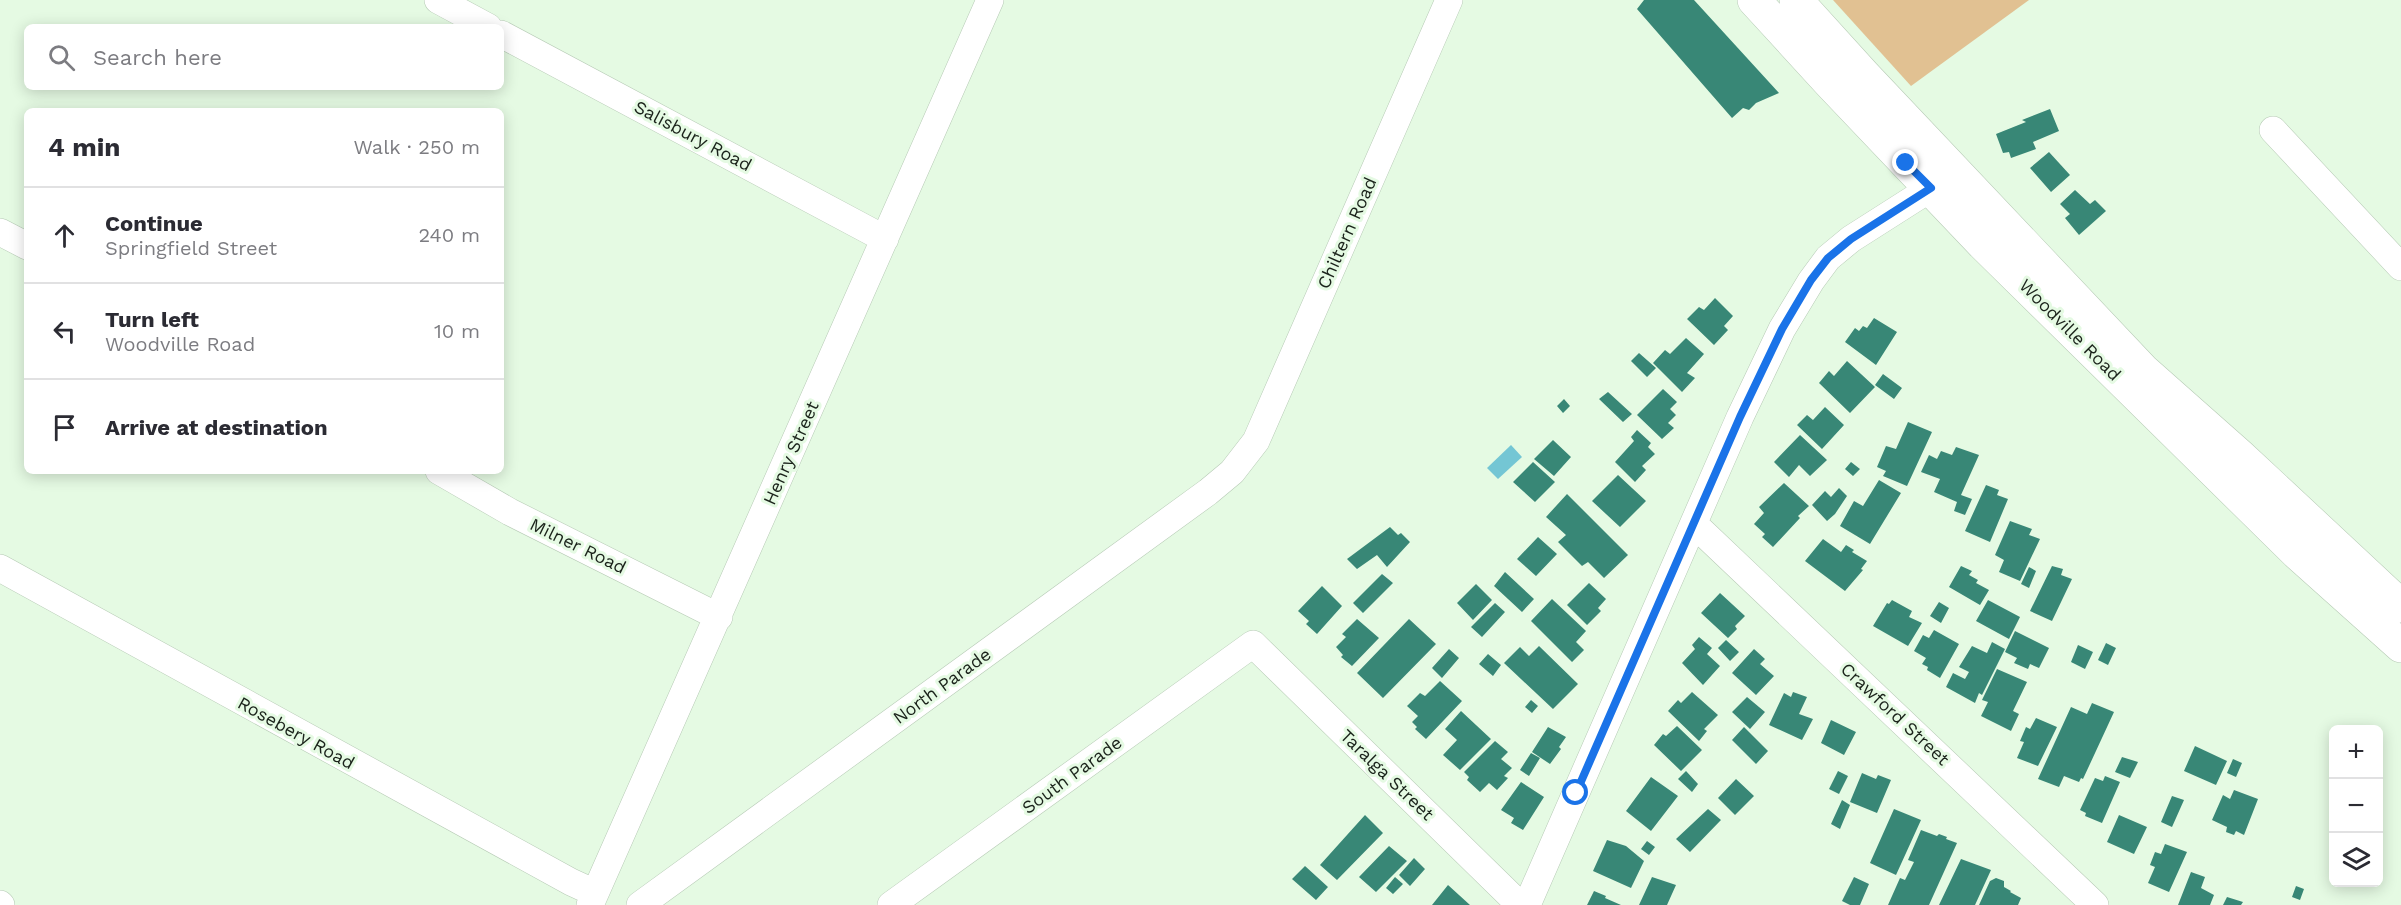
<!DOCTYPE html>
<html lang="en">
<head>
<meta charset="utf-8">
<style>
  :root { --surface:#fff; --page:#f7f7f7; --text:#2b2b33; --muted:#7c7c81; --line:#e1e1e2 }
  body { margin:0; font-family:"Work Sans",sans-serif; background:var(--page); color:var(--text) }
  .controls { position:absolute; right:18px; bottom:18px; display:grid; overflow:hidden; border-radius:9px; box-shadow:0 3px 15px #0003 }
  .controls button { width:54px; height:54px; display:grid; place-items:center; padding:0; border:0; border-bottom:2px solid var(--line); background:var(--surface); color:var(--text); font:30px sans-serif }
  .stop { position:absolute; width:18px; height:18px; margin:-14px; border:4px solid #1a73e8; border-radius:50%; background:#fff }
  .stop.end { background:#1a73e8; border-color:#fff; box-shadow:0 2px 6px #0008 }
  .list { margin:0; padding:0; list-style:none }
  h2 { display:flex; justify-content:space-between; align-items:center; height:78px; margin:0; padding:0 24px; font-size:26px }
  h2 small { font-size:20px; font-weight:400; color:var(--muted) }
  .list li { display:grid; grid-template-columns:39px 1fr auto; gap:18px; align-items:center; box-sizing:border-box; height:96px; padding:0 24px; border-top:2px solid var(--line) }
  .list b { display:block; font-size:22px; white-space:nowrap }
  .list p { margin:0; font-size:20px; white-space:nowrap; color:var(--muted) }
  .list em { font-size:20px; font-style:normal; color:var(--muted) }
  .icon { flex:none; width:33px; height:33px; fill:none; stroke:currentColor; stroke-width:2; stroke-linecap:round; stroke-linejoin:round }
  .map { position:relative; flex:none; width:2401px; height:905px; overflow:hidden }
  .search { position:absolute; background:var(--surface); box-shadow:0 3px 15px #0003; left:24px; top:24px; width:480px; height:66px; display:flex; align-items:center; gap:15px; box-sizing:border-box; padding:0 21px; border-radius:9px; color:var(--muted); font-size:22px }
  .panel { position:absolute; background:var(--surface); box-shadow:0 3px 15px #0003; left:24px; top:108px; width:480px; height:366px; border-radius:9px }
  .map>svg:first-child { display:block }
</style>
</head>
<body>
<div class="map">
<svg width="2401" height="905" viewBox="0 0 2401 905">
  <rect width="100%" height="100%" fill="#e5fae3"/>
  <path fill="#e1c192" d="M1833,0H2029L1911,86Z"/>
  <path fill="#74c6d4" d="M1511,445L1522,457L1498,479L1487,468Z"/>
  <path fill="#388776" d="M1644,0H1694L1779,93L1756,103L1749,110L1743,108L1732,118L1637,9Z
    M2050,109L2059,131L2033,142L2036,149L2011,158L2009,152L2003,153L1996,134L2026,122L2022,120Z
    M2049,152L2070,175L2051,192L2030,168Z
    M2075,190L2090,204L2095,200L2106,211L2079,235L2065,218L2070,214L2060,204Z
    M1715,298L1733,316L1724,326L1728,330L1714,345L1687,319L1699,307L1704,310Z
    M1874,318L1897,332L1876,365L1845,342L1855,328L1859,331L1863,326L1867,328Z
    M1686,338L1704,354L1687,373L1695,378L1682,392L1653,363L1665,350L1670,354Z
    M1639,353L1656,368L1647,377L1631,361Z
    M1847,361L1875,387L1850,413L1819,383L1829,371L1834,376Z
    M1883,374L1902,388L1894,399L1875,385Z
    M1663,389L1677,402L1670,409L1676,415L1668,423L1674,428L1662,439L1637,415Z
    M1608,392L1632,414L1623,422L1599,399Z
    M1564,399L1570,406L1563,413L1557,406Z
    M1825,407L1844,425L1822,449L1797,425L1807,415L1813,420Z
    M1908,422L1932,432L1907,486L1883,476L1886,471L1877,467L1886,446L1896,449Z
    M1637,430L1651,443L1648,447L1655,454L1642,466L1646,470L1635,482L1615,462L1634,441L1631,437Z
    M1800,435L1827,460L1810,476L1799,465L1789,477L1774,462Z
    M1553,440L1571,457L1554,476L1534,459Z
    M1956,447L1979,455L1961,495L1972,499L1965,515L1954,511L1957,502L1934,492L1940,479L1921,472L1929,455L1937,459L1941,451L1952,455Z
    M1533,462L1555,482L1535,502L1513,482Z
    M1851,462L1860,469L1853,476L1845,469Z
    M1618,475L1646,501L1620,527L1592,501Z
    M1879,480L1901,493L1870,544L1840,526L1854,501L1863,506Z
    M1784,483L1809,506L1798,516L1800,518L1773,547L1762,537L1765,534L1754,524L1764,513L1759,507Z
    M1986,485L1999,490L1997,495L2008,499L1990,542L1965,531Z
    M1839,488L1847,496L1835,514L1827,521L1812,505L1825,491L1831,497Z
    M1567,494L1628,555L1604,578L1588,562L1582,566L1558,542L1566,535L1546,517Z
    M2010,521L2032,529L2029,535L2040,539L2020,581L1999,572L2004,560L1995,555Z
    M1390,527L1398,535L1401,533L1410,542L1387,567L1377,555L1357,569L1347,559Z
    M1538,537L1557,554L1536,576L1517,559Z
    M1823,539L1841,552L1846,545L1854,550L1852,552L1867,561L1861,569L1863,570L1845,591L1805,561Z
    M1961,566L1972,571L1969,575L1978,580L1976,583L1989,590L1980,605L1949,587Z
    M2052,566L2063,569L2061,575L2072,579L2052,621L2030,611Z
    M2029,567L2036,571L2029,588L2021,584Z
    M1505,572L1534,599L1522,612L1494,586Z
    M1382,574L1393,583L1363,613L1353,603Z
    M1589,583L1606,599L1598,608L1601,611L1587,625L1567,605Z
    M1476,584L1492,600L1473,620L1457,603Z
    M1322,586L1342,606L1317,634L1306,624L1309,621L1298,611Z
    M1720,593L1745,616L1735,626L1737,629L1728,638L1701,613Z
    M1552,599L1586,631L1576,642L1584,650L1572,662L1531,621Z
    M1892,600L1912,611L1909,617L1922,623L1908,646L1873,626L1887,603L1889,604Z
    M1988,600L2020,617L2009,639L1976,621Z
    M1939,602L1949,608L1941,623L1930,616Z
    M1495,603L1505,612L1482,637L1471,627Z
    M1357,619L1379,638L1352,666L1341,657L1343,655L1336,647L1346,637L1342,634Z
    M1409,619L1436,644L1383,698L1357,673Z
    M1934,630L1959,644L1940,678L1927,670L1928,667L1922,664L1926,658L1914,651L1923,635L1929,638Z
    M2015,631L2049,648L2039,668L2030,664L2028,669L2014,663L2017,658L2005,652Z
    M1699,637L1712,648L1707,654L1720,666L1703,685L1682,663L1695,649L1692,645Z
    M1726,640L1739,652L1730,661L1718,648Z
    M1992,642L2005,649L1982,695L1979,693L1975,703L1946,687L1953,673L1965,679L1969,672L1959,667L1972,646L1987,653Z
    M2106,643L2116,648L2108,665L2098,660Z
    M2078,645L2093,652L2085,669L2071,662Z
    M1539,646L1578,684L1553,709L1504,663L1520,647L1529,656Z
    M1449,649L1459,658L1442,678L1432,668Z
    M1754,649L1765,659L1760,664L1774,676L1756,695L1732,673Z
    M1488,654L1501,665L1493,676L1479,664Z
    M1997,669L2027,682L2013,711L2019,714L2011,731L1981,716L1988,702L1982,700Z
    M1440,681L1462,701L1426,739L1415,729L1417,727L1412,722L1418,716L1407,706L1420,693L1425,696Z
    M1692,692L1718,715L1704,729L1707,731L1699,741L1668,711L1678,700L1681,703Z
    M1793,692L1807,697L1799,714L1813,719L1802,740L1769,725L1784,693L1791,697Z
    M1747,697L1765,712L1750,729L1732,712Z
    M1531,700L1538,706L1532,713L1525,707Z
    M2092,703L2114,712L2083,779L2081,778L2079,782L2064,776L2059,787L2038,779L2071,707L2087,714Z
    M1461,711L1491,739L1460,770L1443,755L1457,740L1445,729Z
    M2036,718L2057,727L2038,766L2017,758L2024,742L2020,741L2026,727L2030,729Z
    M1831,720L1856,732L1844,755L1821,743Z
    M1677,726L1702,750L1681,771L1654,745L1663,734L1666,736Z
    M1548,727L1566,737L1559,747L1561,749L1550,764L1532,752Z
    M1744,727L1768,751L1756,764L1732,740Z
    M1495,741L1508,752L1501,759L1512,768L1504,776L1508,778L1497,790L1489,783L1480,792L1467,780L1469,777L1464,772Z
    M2195,746L2227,761L2216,785L2184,771Z
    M1531,753L1540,758L1529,776L1520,770Z
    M2122,757L2138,762L2130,778L2115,772Z
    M2233,759L2242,763L2236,777L2227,773Z
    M1686,771L1698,784L1692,792L1678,779Z
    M1838,771L1848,776L1839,794L1829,789Z
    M1862,773L1876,779L1878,775L1891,780L1877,813L1850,802Z
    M2105,776L2120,782L2102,823L2085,816L2086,813L2080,810L2095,778L2103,781Z
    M1651,777L1678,796L1651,831L1626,811Z
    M1736,779L1754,796L1735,815L1718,798Z
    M1521,782L1544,797L1523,830L1511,823L1514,818L1501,810Z
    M2234,790L2258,799L2244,835L2236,831L2234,835L2226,832L2227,827L2212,820L2223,795L2230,799Z
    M2172,796L2184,800L2172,827L2161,822Z
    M1842,800L1850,805L1840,829L1831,824Z
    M1708,809L1721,820L1690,852L1676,839Z
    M1894,809L1921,820L1896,875L1870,863Z
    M1365,815L1383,833L1337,880L1320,865Z
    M2119,815L2147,827L2134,854L2107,842Z
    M1921,830L1937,836L1939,834L1947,837L1946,839L1957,843L1929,905H1888L1900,878L1905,880L1914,862L1908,860Z
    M1607,840L1626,846L1644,861L1631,888L1593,871Z
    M1647,841L1655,847L1649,855L1641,849Z
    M2165,844L2187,852L2169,892L2148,883L2155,867L2150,865L2155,852L2161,854Z
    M1389,846L1407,861L1376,892L1359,877Z
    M1414,858L1425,869L1410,886L1399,875Z
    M1961,859L1991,870L1975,905H1939Z
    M1305,866L1328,887L1316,900L1292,879Z
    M2191,872L2205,877L2201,888L2214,895L2210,905H2178Z
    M1395,877L1403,884L1393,894L1386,888Z
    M1652,877L1676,885L1667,905H1639Z
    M1854,877L1869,884L1860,905H1850L1842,901Z
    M1996,878L2004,881V887L2011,891L2010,892L2021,898L2018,905H1979L1990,881Z
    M1448,885L1470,905H1432Z
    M2296,886L2304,889L2300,900L2292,897Z
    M1594,891L1606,896L1605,898L1621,905H1587Z
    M2227,897L2243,902L2241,905H2223Z"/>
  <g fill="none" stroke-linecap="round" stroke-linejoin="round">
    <g stroke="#b6cab5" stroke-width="28">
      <path id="minor" d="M438,0L488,27
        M501,34L885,239
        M2273,130L2401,267
        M0,232L27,246
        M439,471L510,512L719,617
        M1694,524L2095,905
        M0,568L571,882L595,893
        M0,904L1,905
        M590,905L990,0
        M640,905L1208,492L1232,472L1256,441L1449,0
        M891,905L1253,644L1520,905
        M1527,905L1740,417L1782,329L1811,281L1828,258L1851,239L1931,188"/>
    </g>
    <g stroke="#b6cab5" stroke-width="34">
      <path id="major" d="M1754,0L1830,83L1983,244L2297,553L2401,646
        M1796,0L1864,75L2143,370L2239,455L2401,606"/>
    </g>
    <use href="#minor" stroke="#fff" stroke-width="27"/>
    <use href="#major" stroke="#fff" stroke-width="33"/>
  </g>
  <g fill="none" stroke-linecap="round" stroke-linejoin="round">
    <path stroke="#1a73e8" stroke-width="8" d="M1576,793L1740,417L1782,329L1811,280L1828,258L1851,239L1931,188L1906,163"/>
  </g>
  <g text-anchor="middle" stroke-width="6" stroke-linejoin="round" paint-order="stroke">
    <g font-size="18" fill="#1a221a" stroke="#e5fae3">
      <text transform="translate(693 136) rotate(28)" y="6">Salisbury Road</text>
      <text transform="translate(1347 233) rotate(-66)" y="6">Chiltern Road</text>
      <text transform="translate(2070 330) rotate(45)" y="6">Woodville Road</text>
      <text transform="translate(791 453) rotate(-66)" y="6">Henry Street</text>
      <text transform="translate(578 546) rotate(26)" y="6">Milner Road</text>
      <text transform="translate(942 686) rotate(-36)" y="6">North Parade</text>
      <text transform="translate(1895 714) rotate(43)" y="6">Crawford Street</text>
      <text transform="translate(296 733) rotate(29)" y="6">Rosebery Road</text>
      <text transform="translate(1072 775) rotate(-36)" y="6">South Parade</text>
      <text transform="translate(1387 775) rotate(44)" y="6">Taralga Street</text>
    </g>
  </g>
</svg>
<div class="controls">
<button>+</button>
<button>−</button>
<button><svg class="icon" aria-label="layers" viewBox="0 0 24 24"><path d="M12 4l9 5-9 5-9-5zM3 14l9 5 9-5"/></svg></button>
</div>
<div class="stop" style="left:1576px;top:793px"></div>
<div class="stop end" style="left:1906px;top:163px"></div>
<div class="search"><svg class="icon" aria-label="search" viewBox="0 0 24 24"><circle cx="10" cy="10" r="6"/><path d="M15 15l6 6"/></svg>Search here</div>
<section class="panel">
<h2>4 min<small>Walk · 250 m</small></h2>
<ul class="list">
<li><svg class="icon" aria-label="ahead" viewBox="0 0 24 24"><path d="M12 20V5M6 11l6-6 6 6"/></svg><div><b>Continue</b><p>Springfield Street</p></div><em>240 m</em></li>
<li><svg class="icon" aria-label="left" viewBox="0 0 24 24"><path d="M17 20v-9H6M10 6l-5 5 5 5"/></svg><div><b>Turn left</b><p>Woodville Road</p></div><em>10 m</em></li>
<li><svg class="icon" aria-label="arrive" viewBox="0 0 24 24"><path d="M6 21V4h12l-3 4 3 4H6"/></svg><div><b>Arrive at destination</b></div></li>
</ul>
</section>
</div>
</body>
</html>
